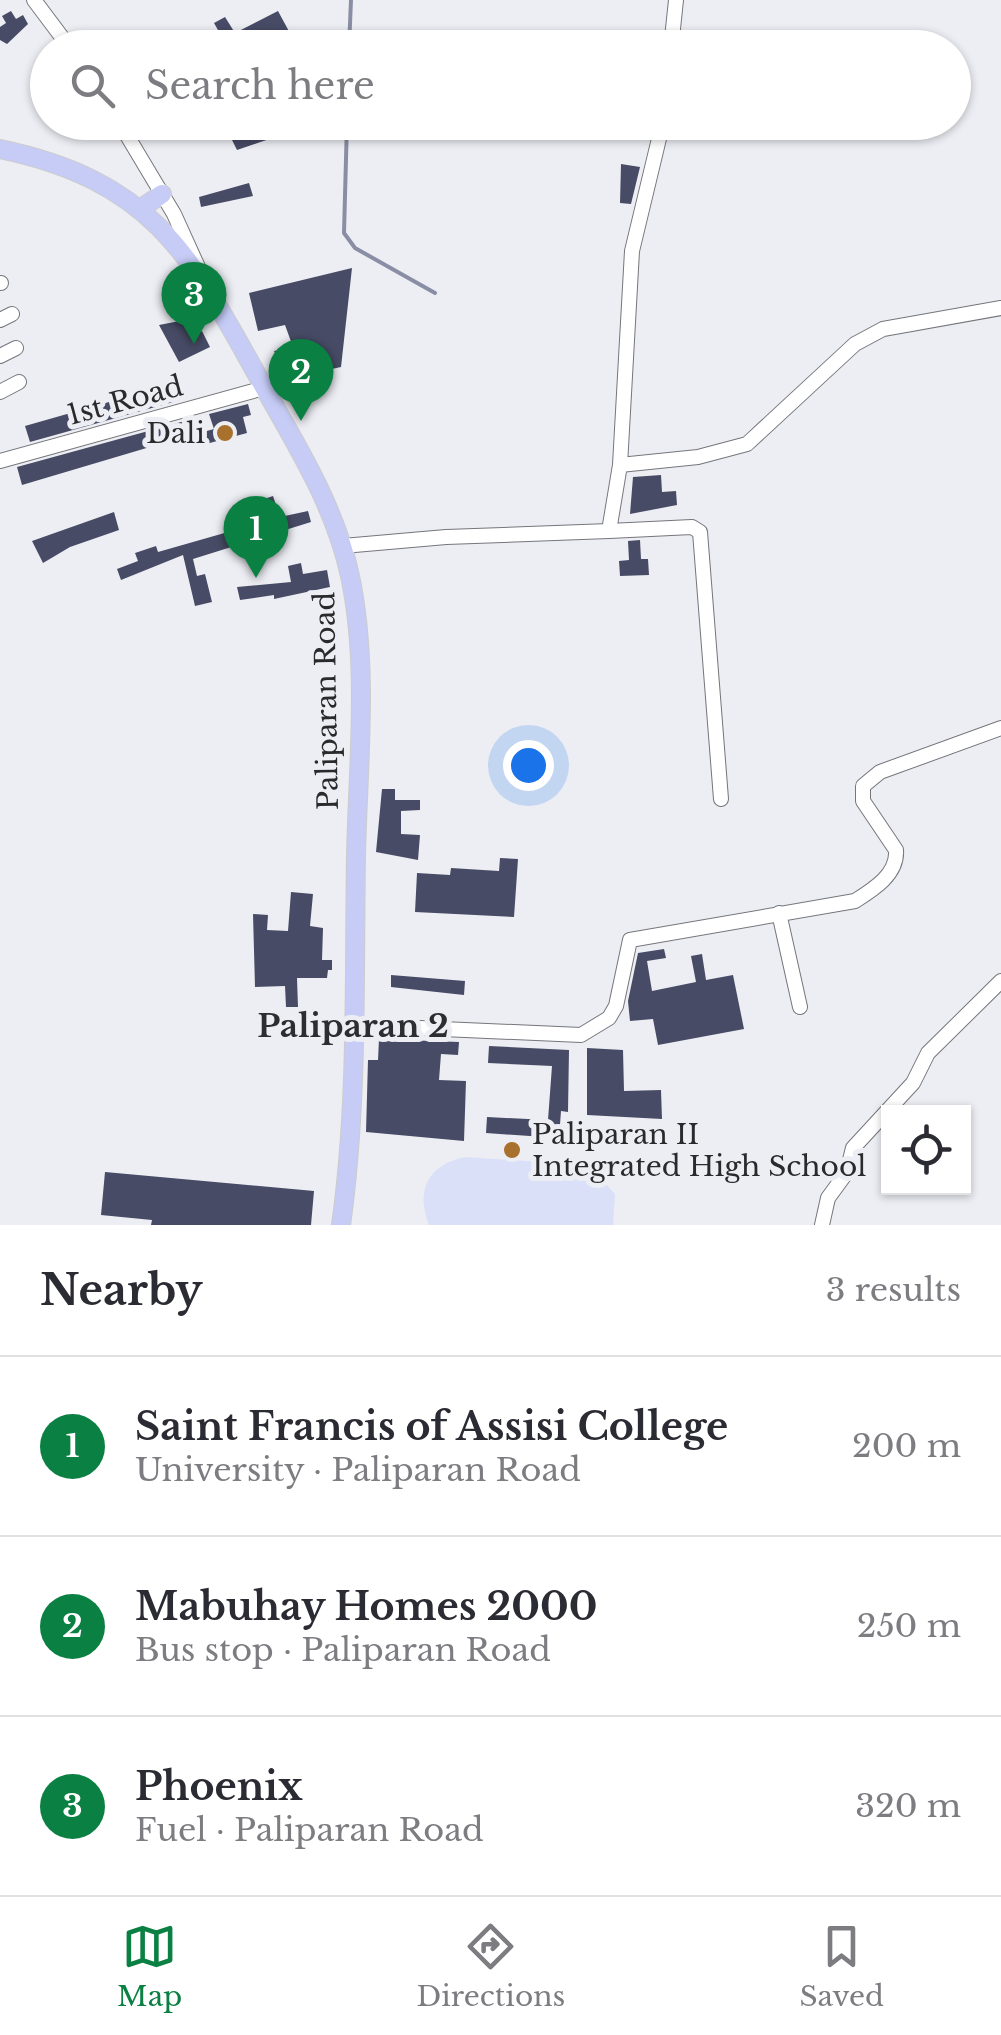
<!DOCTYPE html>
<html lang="en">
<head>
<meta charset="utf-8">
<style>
  :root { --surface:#fff; --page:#f7f7f7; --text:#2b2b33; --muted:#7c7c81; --line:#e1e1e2; --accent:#0b8043 }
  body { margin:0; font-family:"Libre Baskerville",serif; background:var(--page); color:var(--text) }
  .controls { position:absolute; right:30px; bottom:30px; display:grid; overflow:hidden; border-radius:0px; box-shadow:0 2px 8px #0004 }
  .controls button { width:90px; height:90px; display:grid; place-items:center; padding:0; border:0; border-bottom:2px solid var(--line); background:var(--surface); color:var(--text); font:50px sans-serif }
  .you { position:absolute; left:528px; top:765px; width:35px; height:35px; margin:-25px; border:8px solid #fff; border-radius:50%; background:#1a73e8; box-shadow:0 0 0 15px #1a73e833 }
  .badge { display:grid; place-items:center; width:65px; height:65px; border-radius:50%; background:var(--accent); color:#fff; font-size:32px; font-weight:700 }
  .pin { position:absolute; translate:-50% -82px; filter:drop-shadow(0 2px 5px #0008) }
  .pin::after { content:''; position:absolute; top:52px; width:35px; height:30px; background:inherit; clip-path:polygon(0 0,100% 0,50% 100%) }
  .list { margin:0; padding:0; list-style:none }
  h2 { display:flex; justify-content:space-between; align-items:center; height:130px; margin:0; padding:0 40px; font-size:42px }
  h2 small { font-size:32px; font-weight:400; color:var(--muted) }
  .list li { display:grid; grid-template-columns:65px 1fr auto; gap:30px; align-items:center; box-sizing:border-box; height:180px; padding:0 40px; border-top:2px solid var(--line) }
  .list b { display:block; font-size:38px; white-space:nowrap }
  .list p { margin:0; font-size:32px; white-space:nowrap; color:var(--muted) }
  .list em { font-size:32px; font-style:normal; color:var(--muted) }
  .icon { flex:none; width:55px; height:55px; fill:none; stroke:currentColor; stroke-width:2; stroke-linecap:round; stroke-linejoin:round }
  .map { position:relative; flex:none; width:1001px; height:1225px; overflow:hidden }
  .search { position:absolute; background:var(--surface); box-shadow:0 2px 8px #0004; left:30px; right:30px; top:30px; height:110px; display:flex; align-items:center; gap:25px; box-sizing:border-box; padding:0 35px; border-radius:55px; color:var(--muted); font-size:38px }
  .sheet { height:670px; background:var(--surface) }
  nav { display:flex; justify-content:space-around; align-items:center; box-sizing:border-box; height:140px; border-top:2px solid var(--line); background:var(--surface); font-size:28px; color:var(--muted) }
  nav a { display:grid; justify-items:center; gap:5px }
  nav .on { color:var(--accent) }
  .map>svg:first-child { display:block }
</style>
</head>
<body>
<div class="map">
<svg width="1001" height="1225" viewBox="0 0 1001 1225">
  <rect width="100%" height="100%" fill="#edeef4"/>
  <path fill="#dbe0f9" d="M465,1157L589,1165L615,1194L613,1225H429C415,1190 428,1165 465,1157Z"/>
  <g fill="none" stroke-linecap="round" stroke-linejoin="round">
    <path stroke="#8a8ea4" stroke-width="4" d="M349,48L351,0
      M347,122L344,233L355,248L435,293"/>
  </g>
  <path fill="#474b65" d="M11,11L16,19L23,15L28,24L7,44L0,40V27L6,23L2,16Z
    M278,11L298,48H208L223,39L214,23L225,17L235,33Z
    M223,122H313V124L237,150Z
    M621,164L640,167L631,204L620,203Z
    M249,183L253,196L201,207L199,197Z
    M352,268L341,367L327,370L329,385L299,396L274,351L293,347L285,325L258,331L249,293Z
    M190,319L193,336L202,331L210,347L179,362L159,325Z
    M179,382L184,399L30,442L25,426Z
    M248,404L251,415L243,417L247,433L206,444L203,432L214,429L209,414Z
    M192,419L197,433L22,485L17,467Z
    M661,475L662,492L676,491L677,505L630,514L633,477Z
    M273,496L280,517L308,511L311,522L193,559L197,576L205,574L212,602L195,606L183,555L121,580L117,569L138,561L135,553L156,546L158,552L256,524L250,504Z
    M114,512L119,530L70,547L43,563L32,541Z
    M640,540L641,559H648L649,575L620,576L619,561L629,560L628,541Z
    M301,563L303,574L327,570L330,587L274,599V595L240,600L237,587L291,582L288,566Z
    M382,789H395V800H420V810L401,811V834L420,835L418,860L376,852Z
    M500,858L518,859L514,917L415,912L417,873L450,875L451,868L499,871Z
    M291,892L313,894L310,926L323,928L322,960H332V970H328L327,978H297L298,1007H286L285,986L255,987L253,914L268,915L267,930L288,931Z
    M664,949L666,958L647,961L652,991L696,982L691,956L702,954L706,980L733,975L744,1029L658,1045L653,1019L630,1021L628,1001L638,953Z
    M391,975L465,981L464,995L391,987Z
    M379,1039L459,1042L458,1055L441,1054L439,1080L466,1081L464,1141L366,1132L368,1060H378Z
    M489,1046L569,1050L568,1112L561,1111L559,1138L486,1133L487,1117L548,1120L552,1066L488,1063Z
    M587,1048L623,1050L624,1091L661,1090L662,1119L587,1115Z
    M105,1172L314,1191L311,1225H151L152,1220L101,1215Z"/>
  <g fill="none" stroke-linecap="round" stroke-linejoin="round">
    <g stroke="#75767b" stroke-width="16">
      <path id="minor" d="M34,0L70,48
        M671,48L676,0
        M119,122L174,214L198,267
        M0,283H1
        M0,320L12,314
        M0,356L16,348
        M0,392L19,382
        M0,461L264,388
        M620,465L698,457L747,444L855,344L883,329L1001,308
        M609,531L692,527L700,532L721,799
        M343,546L446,537L609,531L620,465L632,251L663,122
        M779,913L800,1007
        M352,1025L581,1035L609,1018L616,1006L630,940L855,901C874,889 898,874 896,850L863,801V786L880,772L1001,728
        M822,1225L828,1198L847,1172L853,1148L913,1083L928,1053L1001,981"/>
    </g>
    <g stroke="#ccc" stroke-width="20">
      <path id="major" d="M0,149C163,183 196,267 270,398C303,456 336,511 350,576C369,666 358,764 356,855C354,977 358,1104 341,1225
        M140,209L162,194"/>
    </g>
    <use href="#minor" stroke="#fff" stroke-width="14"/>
    <use href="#major" stroke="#c6ccf6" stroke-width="18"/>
  </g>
  <g fill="#a9712e" stroke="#edeef4" stroke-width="4">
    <circle cx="225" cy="433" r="10"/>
    <circle cx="512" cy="1150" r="10"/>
  </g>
  <g text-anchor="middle" stroke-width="10" stroke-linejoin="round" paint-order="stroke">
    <g font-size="28" fill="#292a2c" stroke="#edeef4">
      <text transform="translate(125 400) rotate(-15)" y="10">1st Road</text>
      <text transform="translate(326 701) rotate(-91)" y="10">Paliparan Road</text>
    </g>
    <g font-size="28" fill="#292a2c" stroke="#edeef4" text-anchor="end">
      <text x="205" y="443">Dali</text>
      <text x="532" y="1144" text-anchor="start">Paliparan II<tspan x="532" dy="32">Integrated High School</tspan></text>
    </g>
    <g font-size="32" font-weight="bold" fill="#2c2d31" stroke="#edeef4">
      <text x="353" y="1037">Paliparan 2</text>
    </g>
  </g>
</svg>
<div class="controls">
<button><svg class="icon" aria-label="locate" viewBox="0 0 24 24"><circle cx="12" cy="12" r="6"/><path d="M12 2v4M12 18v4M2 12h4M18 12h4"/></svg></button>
</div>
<div class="you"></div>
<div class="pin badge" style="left:256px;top:578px">1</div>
<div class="pin badge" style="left:301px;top:421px">2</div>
<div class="pin badge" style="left:194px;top:344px">3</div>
<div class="search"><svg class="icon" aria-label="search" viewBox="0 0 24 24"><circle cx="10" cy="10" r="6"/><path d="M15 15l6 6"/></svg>Search here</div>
</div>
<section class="sheet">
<h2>Nearby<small>3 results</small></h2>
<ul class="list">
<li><span class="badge">1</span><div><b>Saint Francis of Assisi College</b><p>University · Paliparan Road</p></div><em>200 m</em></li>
<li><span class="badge">2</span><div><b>Mabuhay Homes 2000</b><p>Bus stop · Paliparan Road</p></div><em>250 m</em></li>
<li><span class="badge">3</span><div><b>Phoenix</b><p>Fuel · Paliparan Road</p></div><em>320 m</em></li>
</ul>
</section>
<nav>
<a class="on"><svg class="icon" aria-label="map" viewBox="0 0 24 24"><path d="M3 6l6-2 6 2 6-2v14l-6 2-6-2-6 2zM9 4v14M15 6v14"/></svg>Map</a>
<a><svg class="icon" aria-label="directions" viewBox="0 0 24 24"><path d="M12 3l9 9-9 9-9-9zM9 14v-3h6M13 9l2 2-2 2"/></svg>Directions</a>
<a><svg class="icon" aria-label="saved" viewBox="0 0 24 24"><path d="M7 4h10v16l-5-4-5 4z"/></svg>Saved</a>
</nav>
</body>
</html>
